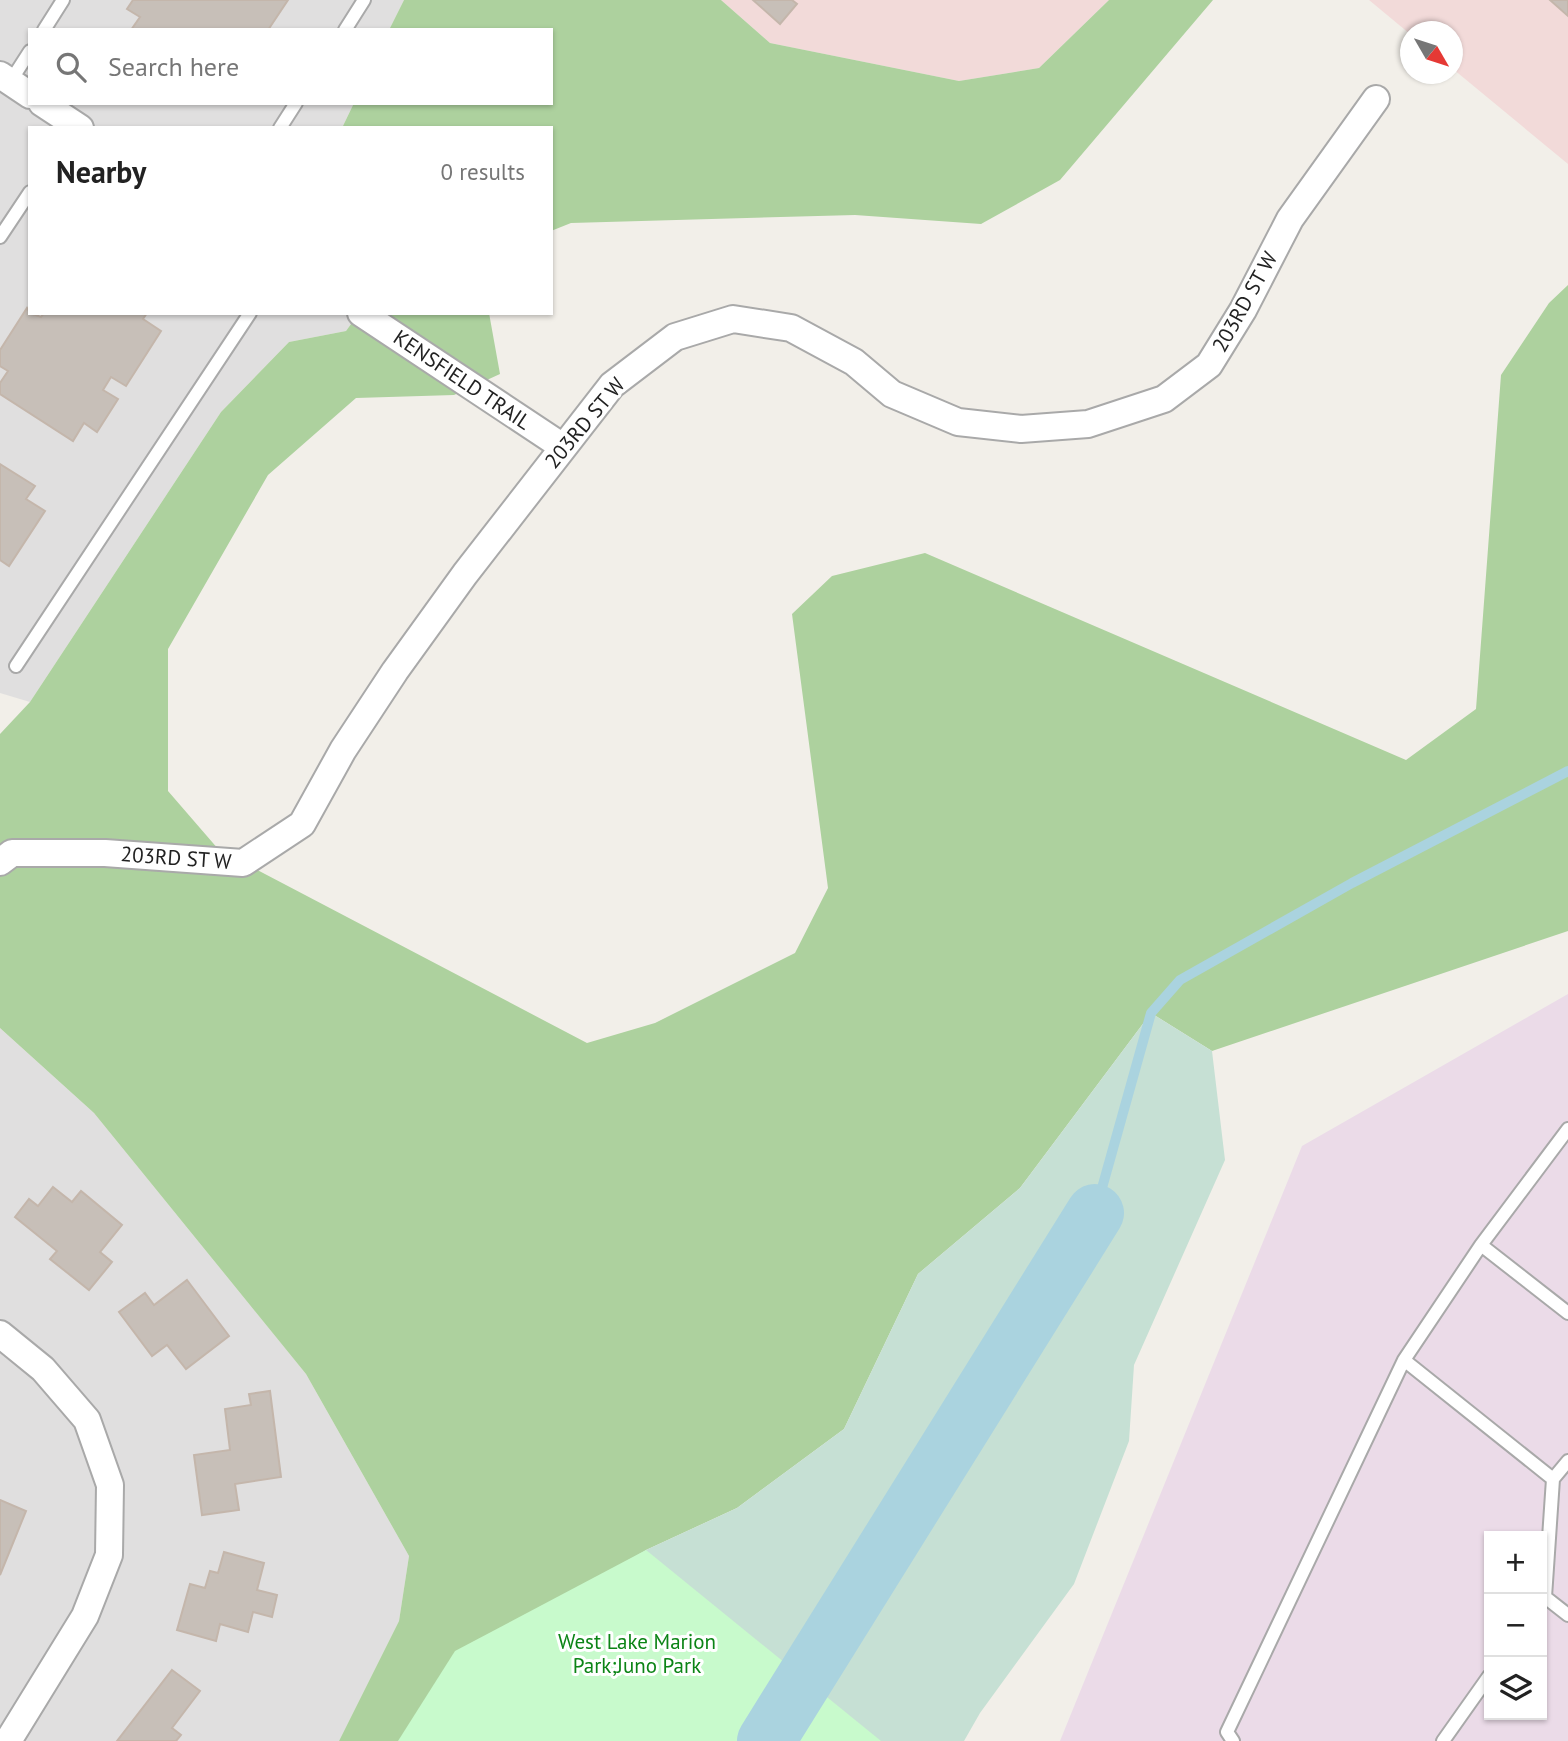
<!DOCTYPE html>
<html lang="en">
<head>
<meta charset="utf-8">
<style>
  :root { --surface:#fff; --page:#f6f6f6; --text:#222; --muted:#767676; --line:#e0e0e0 }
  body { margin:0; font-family:"PT Sans",sans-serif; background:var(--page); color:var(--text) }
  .controls { position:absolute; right:21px; bottom:21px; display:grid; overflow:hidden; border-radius:0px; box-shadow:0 2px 5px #0004 }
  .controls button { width:63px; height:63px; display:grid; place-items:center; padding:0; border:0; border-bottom:2px solid var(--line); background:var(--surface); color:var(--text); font:35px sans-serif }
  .compass { position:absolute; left:1400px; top:21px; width:63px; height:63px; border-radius:50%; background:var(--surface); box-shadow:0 2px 5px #0004; rotate:129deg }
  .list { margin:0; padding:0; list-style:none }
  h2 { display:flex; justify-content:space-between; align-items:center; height:91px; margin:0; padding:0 28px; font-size:30px }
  h2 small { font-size:23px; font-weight:400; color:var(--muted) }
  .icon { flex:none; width:38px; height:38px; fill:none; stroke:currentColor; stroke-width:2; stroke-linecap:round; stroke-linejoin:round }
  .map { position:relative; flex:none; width:1568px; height:1741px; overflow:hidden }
  .search { position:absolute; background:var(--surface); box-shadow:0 2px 5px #0004; left:28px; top:28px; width:525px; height:77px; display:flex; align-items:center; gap:18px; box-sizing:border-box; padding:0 24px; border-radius:0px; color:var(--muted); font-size:26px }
  .panel { position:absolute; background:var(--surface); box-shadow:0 2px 5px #0004; left:28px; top:126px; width:525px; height:189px; border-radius:0px }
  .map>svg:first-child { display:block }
</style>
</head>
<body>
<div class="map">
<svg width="1568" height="1741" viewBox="0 0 1568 1741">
  <rect width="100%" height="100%" fill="#f2efe9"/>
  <path fill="#e0dfdf" d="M0,0H404L389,30H30V103H354L342,128H30V313H359L346,331L289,342L221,412L30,702L0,693Z
    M0,1028L94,1113L306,1374L409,1556L399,1621L339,1741H0Z"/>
  <path fill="#f2dad9" d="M721,0H1109L1039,68L959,81L770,43Z
    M1369,0H1568V164L1453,69L1452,32H1410V34Z"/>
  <path fill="#ebdbe8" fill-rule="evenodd" d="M1568,994V1741H1060L1302,1146ZM1489,1536H1542V1715H1489Z"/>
  <path fill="#add19e" d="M404,0H721L770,43L959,81L1039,68L1109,0H1213L1060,180L981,224L855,215L571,223L551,231V128H342L354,103H551V30H389Z
    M1568,285V931L1212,1051L1151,1013L1020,1188L918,1274L844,1429L737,1508L646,1550L452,1741H339L399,1621L409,1556L306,1374L94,1113L0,1028V734L30,702L221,412L289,342L346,331L359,313H489L500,374L454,395L356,398L268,475L168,649V791L219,850L587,1043L655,1023L795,953L828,888L792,614L832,576L925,553L1406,760L1476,709L1501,375L1549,303Z"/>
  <path fill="#c6e0d4" d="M1151,1013L1212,1051L1225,1160L1134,1365L1129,1441L1074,1584L980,1713L964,1741H452L591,1582L646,1550L737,1508L844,1429L918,1274L1020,1188Z"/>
  <path fill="#c8facc" d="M646,1550L881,1741H398L455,1651Z"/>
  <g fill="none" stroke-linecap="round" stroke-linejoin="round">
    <path stroke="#aad3df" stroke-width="10" d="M1095,1213L1151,1013L1180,980L1352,883L1568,771"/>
    <path stroke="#aad3df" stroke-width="58" d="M766,1741L1095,1213"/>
  </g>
  <path fill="#c7bfb8" stroke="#c4b6ab" stroke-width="2" d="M133,0H288L268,30H131L140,17L127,9Z
    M753,0H792L797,4L780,24Z
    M1550,0H1568V16Z
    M27,308L30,313L41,317L44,313H147L143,319L161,331L126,386L111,377L103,390L118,399L97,432L84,423L73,441L0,394V383L8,371L0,366V350Z
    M0,464L35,486L26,499L45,511L9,566L0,560Z
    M53,1187L72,1202L81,1191L122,1225L100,1252L112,1262L89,1290L50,1259L57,1251L15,1217L29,1199L38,1206Z
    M187,1280L229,1336L186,1369L167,1345L152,1356L119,1312L145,1293L154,1305Z
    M270,1391L281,1477L235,1484L239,1510L202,1515L194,1455L230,1450L225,1409L251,1405L249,1394Z
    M0,1500L26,1511L0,1575Z
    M224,1552L264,1563L257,1590L277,1595L272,1617L253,1612L248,1632L220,1624L216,1641L177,1630L190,1584L205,1588L210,1571L218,1573Z
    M172,1670L200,1691L172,1728L181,1735L176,1741H117Z"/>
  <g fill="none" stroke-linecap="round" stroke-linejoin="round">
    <g stroke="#a9a9a9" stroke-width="16">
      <path id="lane" d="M44,30L63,0
        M345,30L364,0
        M10,82L30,51
        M280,128L296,103
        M0,237L30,192
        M16,666L250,313
        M1481,1245L1568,1313
        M1404,1360L1553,1479L1545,1597
        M1553,1479L1568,1461
        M1542,1601L1545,1597L1568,1615
        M1233,1741L1227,1732L1404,1360L1481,1245L1568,1129
        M1443,1741L1489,1676"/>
    </g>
    <g stroke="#a9a9a9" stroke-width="30">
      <path id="street" d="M0,75L30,95
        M42,103L80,128
        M361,313L563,447
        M0,862L12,853H105L243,863L302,824L343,750L395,671L465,574L612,385L675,337L733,319L791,328L854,362L892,394L958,422L1021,429L1088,424L1164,399L1209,365L1243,310L1290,219L1376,99
        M0,1334L43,1369L87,1420L110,1485L109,1555L85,1616L8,1741"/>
    </g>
    <use href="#lane" stroke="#fff" stroke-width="12"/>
    <use href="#street" stroke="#fff" stroke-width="26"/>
  </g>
  <g text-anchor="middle" stroke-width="6" stroke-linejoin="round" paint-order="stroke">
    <g font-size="21" fill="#222" stroke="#fff">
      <text transform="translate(1245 302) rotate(-61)" y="7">203RD ST W</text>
      <text transform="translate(462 380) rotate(34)" y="7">KENSFIELD TRAIL</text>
      <text transform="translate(585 423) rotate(-50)" y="7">203RD ST W</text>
      <text transform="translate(176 858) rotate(4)" y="7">203RD ST W</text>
    </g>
    <g font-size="21" fill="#0c8416" stroke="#fff">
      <text x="637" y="1649">West Lake Marion<tspan x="637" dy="24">Park;Juno Park</tspan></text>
    </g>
  </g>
</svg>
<div class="controls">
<button>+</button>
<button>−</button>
<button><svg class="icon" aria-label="layers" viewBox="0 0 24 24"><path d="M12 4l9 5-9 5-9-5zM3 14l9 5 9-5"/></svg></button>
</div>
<svg class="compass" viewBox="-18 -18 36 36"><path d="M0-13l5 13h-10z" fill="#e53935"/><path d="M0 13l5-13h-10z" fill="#767676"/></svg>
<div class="search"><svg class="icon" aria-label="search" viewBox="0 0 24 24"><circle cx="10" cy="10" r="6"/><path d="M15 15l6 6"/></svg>Search here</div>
<section class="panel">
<h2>Nearby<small>0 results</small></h2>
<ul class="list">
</ul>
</section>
</div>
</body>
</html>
